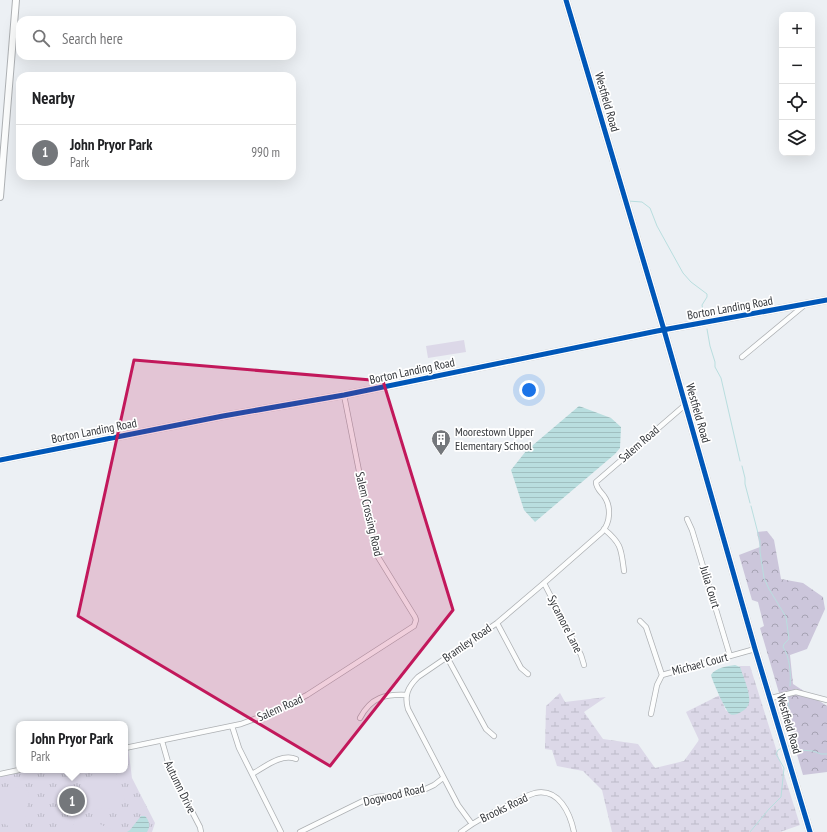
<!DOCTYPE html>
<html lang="en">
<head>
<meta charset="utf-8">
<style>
  :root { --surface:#fff; --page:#f2f2f2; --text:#202124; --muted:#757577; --line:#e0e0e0; --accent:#74777b }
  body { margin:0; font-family:"PT Sans Narrow",sans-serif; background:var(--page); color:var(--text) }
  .controls { position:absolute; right:12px; top:12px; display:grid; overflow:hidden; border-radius:8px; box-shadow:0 4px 16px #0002 }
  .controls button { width:36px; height:36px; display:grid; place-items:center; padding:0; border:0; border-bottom:1px solid var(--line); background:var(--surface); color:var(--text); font:20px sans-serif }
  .you { position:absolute; left:529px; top:390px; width:14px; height:14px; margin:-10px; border:3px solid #fff; border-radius:50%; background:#1a73e8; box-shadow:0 0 0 6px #1a73e833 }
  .badge { display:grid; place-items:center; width:26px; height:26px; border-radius:50%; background:var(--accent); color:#fff; font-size:13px; font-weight:700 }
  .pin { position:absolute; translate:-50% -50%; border:2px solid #fff; box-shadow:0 1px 4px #0006 }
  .popup { position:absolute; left:16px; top:721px; width:112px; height:52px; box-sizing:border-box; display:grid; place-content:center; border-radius:8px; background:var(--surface); filter:drop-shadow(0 1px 3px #0005); font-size:13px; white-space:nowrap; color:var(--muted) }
  .popup b { font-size:15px; color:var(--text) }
  .popup::after { content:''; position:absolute; left:50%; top:100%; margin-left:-8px; border:8px solid transparent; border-top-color:var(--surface) }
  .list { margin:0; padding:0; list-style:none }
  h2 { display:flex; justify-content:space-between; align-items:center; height:52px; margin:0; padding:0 16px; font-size:17px }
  h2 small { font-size:13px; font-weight:400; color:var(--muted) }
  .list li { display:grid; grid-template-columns:26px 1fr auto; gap:12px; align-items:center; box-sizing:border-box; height:56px; padding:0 16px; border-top:1px solid var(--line) }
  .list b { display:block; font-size:15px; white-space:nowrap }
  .list p { margin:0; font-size:13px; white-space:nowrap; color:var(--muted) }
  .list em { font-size:13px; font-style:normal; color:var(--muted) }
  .icon { flex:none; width:22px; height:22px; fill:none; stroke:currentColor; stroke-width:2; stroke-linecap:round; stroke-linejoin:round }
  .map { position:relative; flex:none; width:827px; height:832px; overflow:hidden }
  .search { position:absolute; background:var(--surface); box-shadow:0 4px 16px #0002; left:16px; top:16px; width:280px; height:44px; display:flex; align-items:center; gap:10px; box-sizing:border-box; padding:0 14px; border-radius:12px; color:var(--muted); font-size:15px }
  .panel { position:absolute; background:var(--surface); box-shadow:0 4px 16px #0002; left:16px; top:72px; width:280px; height:108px; border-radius:12px }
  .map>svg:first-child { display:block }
</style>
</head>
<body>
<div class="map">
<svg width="827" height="832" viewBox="0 0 827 832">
  <defs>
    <pattern id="forest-crowns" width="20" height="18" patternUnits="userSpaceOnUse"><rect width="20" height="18" fill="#ccc6db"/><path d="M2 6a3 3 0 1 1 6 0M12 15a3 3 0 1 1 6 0" fill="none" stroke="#a6a2b3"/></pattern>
    <pattern id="wetland-marsh" width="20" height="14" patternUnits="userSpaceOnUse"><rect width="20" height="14" fill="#dcd8e8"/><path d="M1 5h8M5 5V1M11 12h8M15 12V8" fill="none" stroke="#bdbac8"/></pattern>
    <pattern id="park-tufts" width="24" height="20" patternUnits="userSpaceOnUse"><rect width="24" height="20" fill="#dcd8e8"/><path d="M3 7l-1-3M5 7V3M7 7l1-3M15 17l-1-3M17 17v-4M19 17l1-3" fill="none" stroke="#bdbac8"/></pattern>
    <pattern id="water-rules" width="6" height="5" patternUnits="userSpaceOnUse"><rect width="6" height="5" fill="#b9dedf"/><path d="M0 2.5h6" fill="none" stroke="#a0bfc0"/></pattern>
  </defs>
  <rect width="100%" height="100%" fill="#ecf0f4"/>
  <path fill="url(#forest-crowns)" d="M767,531L774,540L781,579L803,583L823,597L825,609L807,649L790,655L793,684L827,706V772L803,775L760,628L764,626L758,602L752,600L739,555L760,547L757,532Z"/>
  <path fill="url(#wetland-marsh)" d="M739,666H750L800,825L780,832H612L602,790L583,771L557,766L552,750L545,749L546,706L560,693L565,702L606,697L584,712L603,739L638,744L655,768L684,761L699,740L686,712L720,695L726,711L749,696Z"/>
  <path fill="url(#park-tufts)" d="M128,747L132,778L155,823L152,832H0V773L19,770H125V748Z"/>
  <path fill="#dcd8e8" d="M464,340L466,352L428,358L426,346Z
    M97,770H115L125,799L121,805L110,808L84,811C80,795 84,781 97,770Z
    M24,787L29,793L24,830C15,829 8,827 0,821V788Z
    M78,814L117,832H70Z"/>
  <path fill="url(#water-rules)" d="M579,406L611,418L621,427L620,448L615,454L535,522L524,510L511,470L526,451Z
    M735,665L740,667C743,676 751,694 749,703C748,707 745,710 741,712C738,714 733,716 730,714C726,712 712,680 711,675C715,668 727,666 735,665Z
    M141,816H145C149,820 151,826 147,832H127L130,830Z"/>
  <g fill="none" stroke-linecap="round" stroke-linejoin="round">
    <path stroke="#b9dedf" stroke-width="1" d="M628,201L642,202L650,208L657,226L683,273L691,282L707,294V297L702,305L704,317
      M707,329L710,346L715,362V367L721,378L740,461
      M742,466L745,478V484L750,503
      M751,506L760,541V552L764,578L769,589L786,617L789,639L784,644L783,647C790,657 791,674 790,686
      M788,698L793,747
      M788,746L794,747L799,750L813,751L821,754H827
      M750,832L769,809L781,797L784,768L776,754L778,750L782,748"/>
    <g stroke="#adb0b3" stroke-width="6">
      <path id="minor" d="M742,357L807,303
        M687,519L692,530L730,656
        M604,529C622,544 621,549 624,571
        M544,583L581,655L584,665
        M640,621L646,627L662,675
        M497,623L521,668L528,674
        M447,657L486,729L494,736
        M771,698L796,692L827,700
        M651,714L657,685L662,675L755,649
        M360,718C371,697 385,694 407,695
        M232,726L239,748L281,832
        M162,741L170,769L200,827L201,832
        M125,748L241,724L276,711L307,695L414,626L416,620L415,617L375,552L344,395
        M0,774L19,770
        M252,774C265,767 281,753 296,759
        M472,824L458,805L408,709C404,695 408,687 418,677L497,623L544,583L602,532C611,522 611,506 604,496C600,491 596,488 596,482L685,405
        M300,832L363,801L376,797L417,793L434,785L443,778
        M461,832C475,821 491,813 507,806C516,801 525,796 535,793C559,788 570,813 574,832"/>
    </g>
    <g stroke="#adb0b3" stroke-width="8">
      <path id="tertiary" d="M566,0L664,330L755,649L810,832
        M0,460L223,416L344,395L657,331L827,300"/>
    </g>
    <g stroke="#adb0b3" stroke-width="8">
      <path id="secondary" d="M0,197L16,0"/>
    </g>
    <use href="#minor" stroke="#fcfdfd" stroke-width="4.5"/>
    <use href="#tertiary" stroke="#fcfdfd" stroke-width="5.5"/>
    <use href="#secondary" stroke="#fcfdfd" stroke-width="6"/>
    <g stroke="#fff" stroke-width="8">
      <path id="cycleway" d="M566,0L664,330L755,649L810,832
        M0,460L223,416L344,395L657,331L827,300"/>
    </g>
    <use href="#cycleway" stroke="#0057b8" stroke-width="5"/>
  </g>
  <path fill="#c2185b" fill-opacity="0.2" stroke="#c2185b" stroke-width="3" stroke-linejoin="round" d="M134,360L383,381L453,610L330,766L78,616Z"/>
  <defs>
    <g id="building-pin" transform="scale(1)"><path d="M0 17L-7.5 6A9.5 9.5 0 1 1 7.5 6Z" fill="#74777b" stroke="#fff"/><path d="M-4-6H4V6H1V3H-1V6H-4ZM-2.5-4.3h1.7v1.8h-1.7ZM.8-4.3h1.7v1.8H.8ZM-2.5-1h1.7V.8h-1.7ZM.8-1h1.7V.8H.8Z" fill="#fff"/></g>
  </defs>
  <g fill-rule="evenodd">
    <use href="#building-pin" x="441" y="439"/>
  </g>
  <g text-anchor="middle" stroke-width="3.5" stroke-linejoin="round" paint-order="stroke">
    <g font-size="12" fill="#33363a" stroke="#fff">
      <text transform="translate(607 102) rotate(74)" y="4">Westfield Road</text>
      <text transform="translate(730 308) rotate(-10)" y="4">Borton Landing Road</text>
      <text transform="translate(412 371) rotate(-12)" y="4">Borton Landing Road</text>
      <text transform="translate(698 413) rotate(74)" y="4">Westfield Road</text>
      <text transform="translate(94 431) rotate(-11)" y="4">Borton Landing Road</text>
      <text transform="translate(639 444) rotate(-41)" y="4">Salem Road</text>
      <text transform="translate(369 514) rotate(77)" y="4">Salem Crossing Road</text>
      <text transform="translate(710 587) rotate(73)" y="4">Julia Court</text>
      <text transform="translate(565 624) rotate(63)" y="4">Sycamore Lane</text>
      <text transform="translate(467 643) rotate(-35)" y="4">Bramley Road</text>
      <text transform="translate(700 664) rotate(-15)" y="4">Michael Court</text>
      <text transform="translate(280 708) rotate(-24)" y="4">Salem Road</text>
      <text transform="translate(789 724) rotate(74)" y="4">Westfield Road</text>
      <text transform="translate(180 787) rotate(64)" y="4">Autumn Drive</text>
      <text transform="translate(394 795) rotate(-13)" y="4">Dogwood Road</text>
      <text transform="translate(504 808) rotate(-26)" y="4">Brooks Road</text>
    </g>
    <g font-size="12" fill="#33363a" stroke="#fff" text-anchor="start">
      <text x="455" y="436">Moorestown Upper<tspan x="455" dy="14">Elementary School</tspan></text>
    </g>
  </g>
</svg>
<div class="controls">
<button>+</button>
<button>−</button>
<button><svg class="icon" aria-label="locate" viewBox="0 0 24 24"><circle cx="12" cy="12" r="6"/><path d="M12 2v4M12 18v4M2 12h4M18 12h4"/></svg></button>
<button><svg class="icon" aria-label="layers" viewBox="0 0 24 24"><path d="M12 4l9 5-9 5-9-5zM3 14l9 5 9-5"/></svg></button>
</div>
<div class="you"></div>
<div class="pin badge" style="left:72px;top:801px">1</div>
<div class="popup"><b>John Pryor Park</b>Park</div>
<div class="search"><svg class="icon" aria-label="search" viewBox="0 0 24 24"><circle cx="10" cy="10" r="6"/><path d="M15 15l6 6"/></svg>Search here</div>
<section class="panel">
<h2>Nearby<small></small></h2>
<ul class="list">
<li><span class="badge">1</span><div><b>John Pryor Park</b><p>Park</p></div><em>990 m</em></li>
</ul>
</section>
</div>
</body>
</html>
